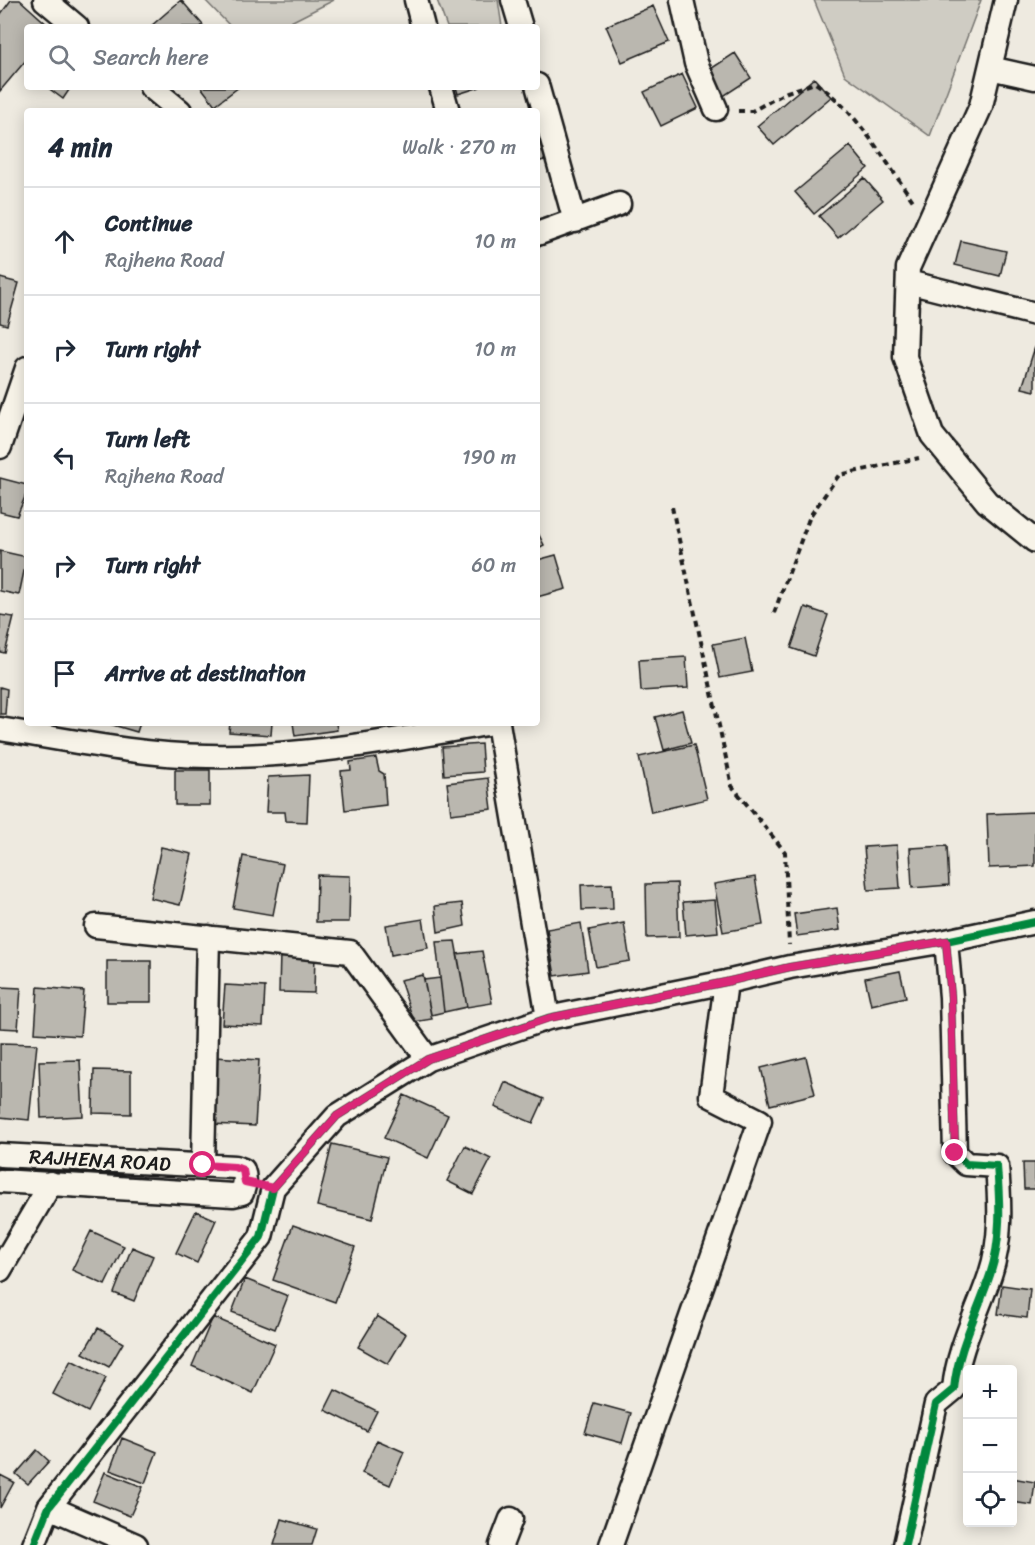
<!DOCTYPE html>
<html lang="en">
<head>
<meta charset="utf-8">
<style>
  :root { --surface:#fff; --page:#f6f6f7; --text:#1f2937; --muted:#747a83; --line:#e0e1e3 }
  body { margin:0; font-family:Sriracha,sans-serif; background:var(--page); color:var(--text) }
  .controls { position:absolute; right:18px; bottom:18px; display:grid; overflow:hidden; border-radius:6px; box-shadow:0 3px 15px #0003 }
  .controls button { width:54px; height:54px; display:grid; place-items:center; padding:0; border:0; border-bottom:2px solid var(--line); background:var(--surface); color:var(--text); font:30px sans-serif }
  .stop { position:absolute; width:18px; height:18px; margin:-14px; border:4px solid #db2777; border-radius:50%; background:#fff }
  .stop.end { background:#db2777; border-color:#fff; box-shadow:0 2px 6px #0008 }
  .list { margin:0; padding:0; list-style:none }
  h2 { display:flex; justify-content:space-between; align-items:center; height:78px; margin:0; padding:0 24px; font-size:26px }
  h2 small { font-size:20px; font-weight:400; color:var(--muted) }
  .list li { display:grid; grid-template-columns:39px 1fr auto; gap:18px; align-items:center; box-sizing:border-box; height:108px; padding:0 24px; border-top:2px solid var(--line) }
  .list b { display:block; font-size:22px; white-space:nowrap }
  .list p { margin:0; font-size:20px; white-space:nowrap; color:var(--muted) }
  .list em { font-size:20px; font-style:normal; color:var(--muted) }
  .icon { flex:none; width:33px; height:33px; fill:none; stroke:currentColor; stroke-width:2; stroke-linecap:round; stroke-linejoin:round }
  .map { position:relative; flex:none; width:1035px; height:1545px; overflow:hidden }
  .search { position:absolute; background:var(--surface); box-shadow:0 3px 15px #0003; left:24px; top:24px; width:516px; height:66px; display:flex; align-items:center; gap:15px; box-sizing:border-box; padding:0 21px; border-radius:6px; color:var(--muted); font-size:22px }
  .panel { position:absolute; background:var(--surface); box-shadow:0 3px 15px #0003; left:24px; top:108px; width:516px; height:618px; border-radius:6px }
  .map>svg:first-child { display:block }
</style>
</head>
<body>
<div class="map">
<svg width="1035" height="1545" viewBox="0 0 1035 1545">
  <rect width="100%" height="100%" fill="#eeeae0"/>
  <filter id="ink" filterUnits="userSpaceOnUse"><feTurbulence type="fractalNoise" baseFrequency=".0167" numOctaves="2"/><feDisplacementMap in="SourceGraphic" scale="12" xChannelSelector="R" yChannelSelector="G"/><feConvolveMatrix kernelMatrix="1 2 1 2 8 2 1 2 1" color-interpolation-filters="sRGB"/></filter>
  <g filter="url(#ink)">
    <path fill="#cfccc3" stroke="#767470" stroke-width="1.5" d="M205,0H334L281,27H231Z
      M437,0H498L502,27H447Z
      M814,0H981L930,136L845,75Z"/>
    <path fill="#bab7af" stroke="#1c1c1c" stroke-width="1.5" d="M11,0H20L50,27H27V59L0,91V15Z
      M181,0L203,25L200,27H150Z
      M653,6L669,42L622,62L606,26Z
      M735,53L751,78L722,97L706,72Z
      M682,74L698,108L661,126L644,92Z
      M814,78L831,97L774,145L757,126Z
      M47,87H71L63,99Z
      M201,87H239L215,105Z
      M456,87H480L458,94Z
      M537,136L548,159L537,162Z
      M850,146L868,168L814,214L795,192Z
      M864,178L883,200L838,238L819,216Z
      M961,241L1006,251L1000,276L955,265Z
      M0,278L19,283L7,325L0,323Z
      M1035,347V391L1022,388Z
      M0,478L27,485V492L17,516L0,512Z
      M537,531L544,545L537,549Z
      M0,551L27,557L19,595L0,591Z
      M556,555L566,589L537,597V560Z
      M805,607L828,615L814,656L791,648Z
      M0,615L14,617L5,653L0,652Z
      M745,638L752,672L720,678L713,644Z
      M686,657L688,688L641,691L639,660Z
      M0,687L7,689L5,714H0Z
      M682,710L691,743L664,750L655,717Z
      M106,723H140L137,732Z
      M173,723H210V724H173Z
      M230,723H272L271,735L229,732Z
      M293,723H336L337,730L295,736Z
      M481,744L483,772L444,775L442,747Z
      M694,745L707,799L651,812L639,757Z
      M376,758L379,771L384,774L386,805L345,810L341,771L351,770L350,762Z
      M175,770H210V805H175Z
      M309,775L307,822L286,821L285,812H266L268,777Z
      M488,778L492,809L451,814L447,783Z
      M1035,812V866L989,868L987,814Z
      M897,845L900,888L868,890L864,847Z
      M947,846L949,885L912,888L910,848Z
      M161,847L192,854L180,905L150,898Z
      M243,856L283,864L273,915L233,908Z
      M317,875L350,876L349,922H316Z
      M755,877L763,925L723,932L714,884Z
      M677,883L679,937L647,938L646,884Z
      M612,884L613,909L582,910L581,885Z
      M715,900L718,932L686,935L683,902Z
      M462,903L465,926L438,932L435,906Z
      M837,908L840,930L797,936L794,914Z
      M423,919L428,948L391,955L386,925Z
      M581,923L588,971L555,976L547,929Z
      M624,923L630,961L596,967L589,930Z
      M455,941L467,1007L444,1012L436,942Z
      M482,951L492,1003L467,1007L457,954Z
      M280,953H315L314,993L279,992Z
      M107,961H151V1002H107Z
      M900,971L906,997L871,1005L865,978Z
      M423,975L432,1019L414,1022L400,980Z
      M440,978L444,1012L431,1015L424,980Z
      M225,985L265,987L263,1026L222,1024Z
      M0,987L21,988L18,1029L0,1028Z
      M38,987L84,991L80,1036L35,1033Z
      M0,1043L37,1044L29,1120L0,1117Z
      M215,1057L259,1060L255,1126L211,1124Z
      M806,1057L815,1094L770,1105L761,1068Z
      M80,1060L83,1116L41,1118L39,1061Z
      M94,1070L131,1071V1114L93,1113Z
      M505,1082L544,1099L533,1123L495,1107Z
      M404,1095L448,1115L428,1158L384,1138Z
      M332,1144L387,1157L372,1219L317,1206Z
      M465,1146L491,1159L473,1194L447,1181Z
      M1023,1163H1035V1189H1024Z
      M196,1211L216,1220L197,1263L176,1253Z
      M293,1225L355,1247L335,1302L273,1280Z
      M91,1231L124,1246L105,1285L72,1270Z
      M132,1247L153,1256L134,1301L114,1293Z
      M245,1279L288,1296L275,1329L232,1312Z
      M1002,1285L1030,1289L1027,1318L998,1314Z
      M377,1316L406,1334L388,1364L358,1347Z
      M213,1317L275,1344L253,1393L192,1366Z
      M98,1328L123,1343L109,1367L83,1353Z
      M71,1360L106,1378L88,1412L53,1394Z
      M335,1390L377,1411L367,1431L325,1410Z
      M594,1403L631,1413L622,1443L585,1433Z
      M122,1438L157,1452L145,1483L110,1470Z
      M377,1440L404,1452L390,1485L362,1473Z
      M37,1450L49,1461L28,1484L16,1474Z
      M105,1472L143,1487L130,1516L93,1501Z
      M0,1475L14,1482L0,1508Z
      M1012,1478L1035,1482L1032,1505L1012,1502Z
      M282,1519L317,1529L312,1545H274Z"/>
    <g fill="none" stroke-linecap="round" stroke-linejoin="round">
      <g stroke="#1c1c1c" stroke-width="27">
        <path id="minor" d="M45,0L77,27
          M416,0L423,27
          M513,0L521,27
          M682,0L696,63L716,109
          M1006,0L981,106L908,268L905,357L932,435L987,502L1035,541
          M990,68L1035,78
          M537,85L575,221
          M151,87L180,111
          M441,87L448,111
          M537,234L619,204
          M908,282L1035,314
          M0,447L27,368
          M498,723L548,1018
          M0,729C69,740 137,755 208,756C304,758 399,739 493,723
          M96,926L350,952L428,1059
          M0,1155L235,1167L243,1170C246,1178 245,1184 242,1193L233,1195L0,1181
          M203,1165L208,937
          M0,1270L51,1183
          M49,1507L136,1545
          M34,1545L49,1507L261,1237L273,1188L337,1116L428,1059L548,1018L726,982L790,967L946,941L1035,922
          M501,1545L511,1519
          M611,1545L760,1121L711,1096L726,982
          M905,1545L936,1404L954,1389C958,1348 977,1314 990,1275C1002,1239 1000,1203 997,1166L966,1164L955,1153L951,997L946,941"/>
      </g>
      <path stroke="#1c1c1c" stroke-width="4" stroke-dasharray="6 4.5" stroke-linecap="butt" d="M738,111H752L787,92L815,83C854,107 887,163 913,201
        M672,507L732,786L785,852L789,945
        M774,613L810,516L839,475L919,458"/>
      <use href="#minor" stroke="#f7f3e8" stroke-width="22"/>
      <g stroke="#f7f3e8" stroke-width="11">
        <path id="cycleway" d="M34,1545L49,1507L261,1237L273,1188L337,1116L428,1059L548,1018L726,982L790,967L946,941L1035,922
          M905,1545L936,1404L954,1389C958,1348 977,1314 990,1275C1002,1239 1000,1203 997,1166L966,1164L955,1153L951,997L946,941"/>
      </g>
      <use href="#cycleway" stroke="#00873e" stroke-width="8"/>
    </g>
  </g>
  <g fill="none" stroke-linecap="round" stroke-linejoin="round" filter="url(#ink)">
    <path stroke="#db2777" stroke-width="8" d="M203,1165L235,1167L243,1170L245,1182L273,1188L337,1116L428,1059L549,1018L726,982L790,967L946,941L951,997L955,1153"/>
  </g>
  <g text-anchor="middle" stroke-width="4.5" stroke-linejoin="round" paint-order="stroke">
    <g font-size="20" fill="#1c1c1c" stroke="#f7f3e8">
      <text transform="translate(100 1160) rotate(3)" y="7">RAJHENA ROAD</text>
    </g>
  </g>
</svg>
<div class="controls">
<button>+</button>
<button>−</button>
<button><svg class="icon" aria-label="locate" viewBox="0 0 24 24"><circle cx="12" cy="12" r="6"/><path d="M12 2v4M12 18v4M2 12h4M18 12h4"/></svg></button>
</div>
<div class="stop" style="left:203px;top:1165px"></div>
<div class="stop end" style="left:955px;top:1153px"></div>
<div class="search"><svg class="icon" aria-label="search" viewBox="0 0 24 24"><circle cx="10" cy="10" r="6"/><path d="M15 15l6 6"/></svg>Search here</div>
<section class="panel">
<h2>4 min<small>Walk · 270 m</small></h2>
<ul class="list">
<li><svg class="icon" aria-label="ahead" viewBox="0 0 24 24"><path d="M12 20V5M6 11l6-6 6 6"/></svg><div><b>Continue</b><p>Rajhena Road</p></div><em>10 m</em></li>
<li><svg class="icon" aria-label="right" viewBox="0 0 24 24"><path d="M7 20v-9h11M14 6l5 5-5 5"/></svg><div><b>Turn right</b></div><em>10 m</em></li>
<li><svg class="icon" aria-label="left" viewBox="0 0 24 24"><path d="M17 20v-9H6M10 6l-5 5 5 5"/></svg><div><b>Turn left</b><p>Rajhena Road</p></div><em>190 m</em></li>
<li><svg class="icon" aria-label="right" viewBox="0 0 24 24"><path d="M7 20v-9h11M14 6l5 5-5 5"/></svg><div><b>Turn right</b></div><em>60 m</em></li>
<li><svg class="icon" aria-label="arrive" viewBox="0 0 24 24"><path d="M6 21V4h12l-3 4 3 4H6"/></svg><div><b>Arrive at destination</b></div></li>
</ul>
</section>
</div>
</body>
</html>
